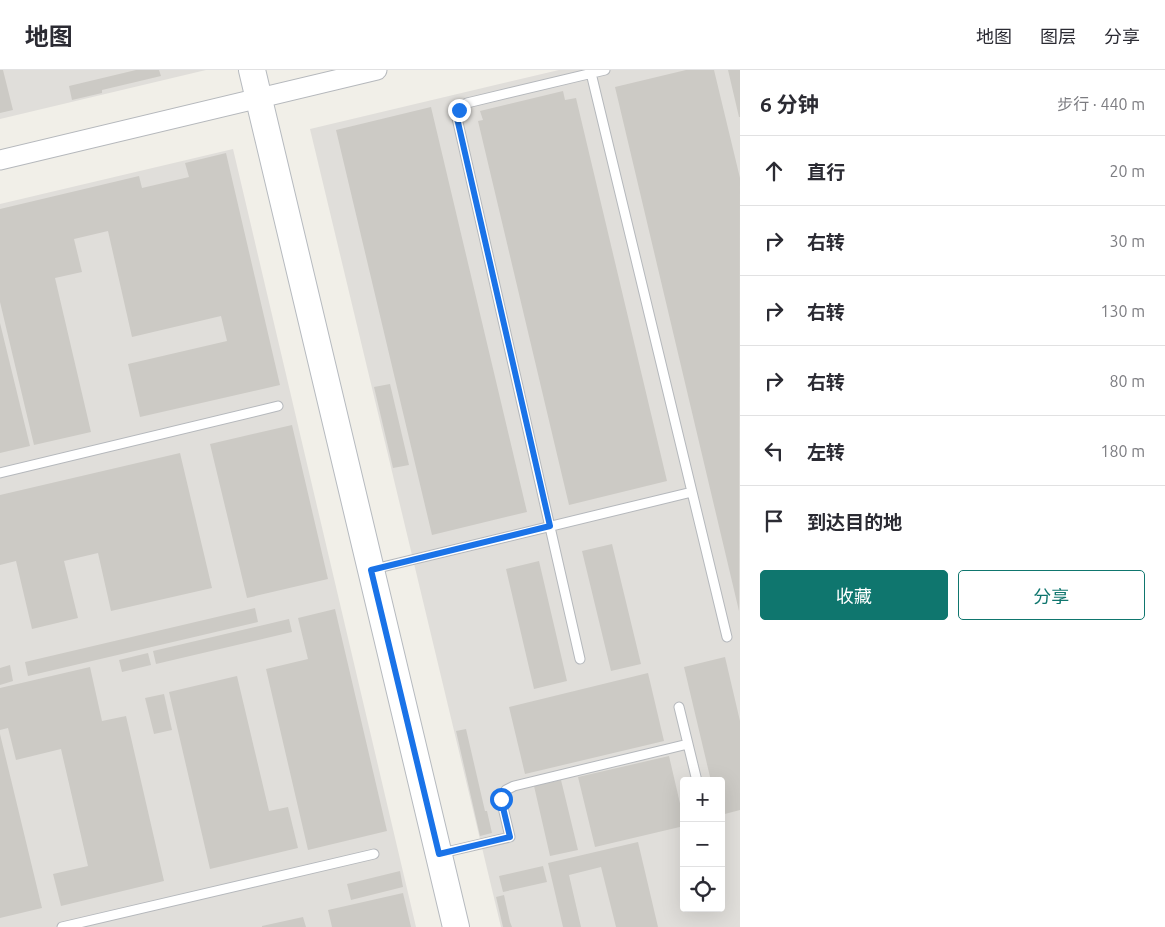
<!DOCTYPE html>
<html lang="zh">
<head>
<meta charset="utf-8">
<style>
  :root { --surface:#fff; --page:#f2f2f3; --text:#2b2b33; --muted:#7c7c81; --line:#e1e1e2; --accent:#0f766e }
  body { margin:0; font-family:Ubuntu,"Noto Sans SC",sans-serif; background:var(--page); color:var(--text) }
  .controls { position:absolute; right:15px; bottom:15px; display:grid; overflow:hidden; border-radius:5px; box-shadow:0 5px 20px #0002 }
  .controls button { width:45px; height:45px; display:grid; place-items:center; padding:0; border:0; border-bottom:1px solid var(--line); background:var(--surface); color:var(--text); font:25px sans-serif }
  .stop { position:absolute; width:15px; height:15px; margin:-11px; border:4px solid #1a73e8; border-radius:50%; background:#fff }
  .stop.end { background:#1a73e8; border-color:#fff; box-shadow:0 1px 5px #0008 }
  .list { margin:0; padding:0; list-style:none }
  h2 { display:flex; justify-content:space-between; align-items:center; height:65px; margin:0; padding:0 20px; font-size:21px }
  h2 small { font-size:16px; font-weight:400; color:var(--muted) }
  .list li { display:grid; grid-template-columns:32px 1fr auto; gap:15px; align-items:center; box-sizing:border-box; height:70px; padding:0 20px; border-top:1px solid var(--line) }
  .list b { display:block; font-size:19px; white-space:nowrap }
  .list em { font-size:16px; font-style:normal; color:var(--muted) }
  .actions { display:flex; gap:10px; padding:15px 20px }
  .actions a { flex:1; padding:11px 0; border:1px solid var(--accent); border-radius:5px; text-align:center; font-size:18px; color:var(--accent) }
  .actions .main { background:var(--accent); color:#fff }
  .icon { flex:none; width:28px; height:28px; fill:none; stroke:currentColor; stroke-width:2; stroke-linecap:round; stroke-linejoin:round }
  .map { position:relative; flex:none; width:740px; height:857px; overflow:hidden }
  header { display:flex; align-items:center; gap:30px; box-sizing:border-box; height:70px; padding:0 25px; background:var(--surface); border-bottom:1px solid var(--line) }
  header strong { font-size:24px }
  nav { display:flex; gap:28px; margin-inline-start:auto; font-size:18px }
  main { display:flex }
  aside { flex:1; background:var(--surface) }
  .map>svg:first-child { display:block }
</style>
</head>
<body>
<header>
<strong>地图</strong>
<nav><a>地图</a><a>图层</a><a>分享</a></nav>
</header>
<main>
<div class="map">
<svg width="740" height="857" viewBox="0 0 740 857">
  <rect width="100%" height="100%" fill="#f1efe8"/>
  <path fill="#e0deda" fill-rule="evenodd" d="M0,0H206L0,49Z
    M559,0H740V857H501L310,59ZM684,711H721V838H684Z
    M233,79L416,857H0V134Z"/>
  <path fill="#cccac5" d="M0,0H3L13,40L0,43Z
    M136,0H159L161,6L102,20V23L72,30L69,16Z
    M686,0H714L740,108L739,541L615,17Z
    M728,0H740V47H739Z
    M563,21L565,30L576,28L667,411L569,435L478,51L483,50L480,41Z
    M431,37L527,442L432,465L336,60Z
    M226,83L280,315L140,347L128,294L227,271L221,246L132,267L108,161L74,169L82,202L55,208L91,362L34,375L0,232V139L139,106L142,118L189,107L185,93Z
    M0,253L30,376L0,383Z
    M390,314L409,395L393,398L374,317Z
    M292,355L328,509L247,528L210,374Z
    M180,383L212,518L111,541L98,483L64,491L78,548L32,559L16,491L0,495V425Z
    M612,474L641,594L611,601L582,481Z
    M539,491L567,611L534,619L506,499Z
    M255,538L258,552L28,606L25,592Z
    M335,539L387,761L308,780L266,599L308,589L298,548Z
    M289,549L292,562L156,594L153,581Z
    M148,583L151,595L122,602L119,590Z
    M725,587L740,651V740L721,745V711H711L684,597Z
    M10,595L13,611L0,615V598Z
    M90,597L102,651L126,646L164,811L61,836L53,804L88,796L61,679L16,690L8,658L0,660V618Z
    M648,603L664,671L525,704L509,637Z
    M237,606L269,741L288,737L298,778L210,799L169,622Z
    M164,624L172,660L154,664L145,628Z
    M466,659L485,741H487L492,763L480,766L456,661Z
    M0,664L42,838L0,848Z
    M669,686L682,742H684V756L595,777L578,707Z
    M561,710L578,780L550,786L534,716Z
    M638,772L658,857H616L601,797L569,805L581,857H563L548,793Z
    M543,796L547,812L503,822L499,806Z
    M400,801L403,817L351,830L347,814Z
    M403,823L411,857H332L328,840Z
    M504,825L510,852L512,857H503L496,827Z
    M303,847L306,857H262V856Z"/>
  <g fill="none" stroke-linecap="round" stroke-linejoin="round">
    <g stroke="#b5b8bc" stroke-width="11">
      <path id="lane" d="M591,3L727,567
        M0,403L278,336
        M374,499L692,422
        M580,589L457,48L459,40L467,33L605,0
        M679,637L697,711
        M442,783L510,767L501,729L506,720L514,716L688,674
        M62,857L374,784"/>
    </g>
    <g stroke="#b5b8bc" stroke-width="21">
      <path id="street" d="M0,90L377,0"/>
    </g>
    <g stroke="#b6babf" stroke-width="28">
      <path id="secondary" d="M252,0L456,857"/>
    </g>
    <use href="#lane" stroke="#fff" stroke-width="9"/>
    <use href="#street" stroke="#fff" stroke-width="19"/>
    <use href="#secondary" stroke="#fff" stroke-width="26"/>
  </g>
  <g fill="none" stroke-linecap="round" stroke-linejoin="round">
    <path stroke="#1a73e8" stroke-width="6" d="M459,40L457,48L550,456L371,500L439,784L510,767L501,729"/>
  </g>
</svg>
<div class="controls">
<button>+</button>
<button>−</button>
<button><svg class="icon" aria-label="locate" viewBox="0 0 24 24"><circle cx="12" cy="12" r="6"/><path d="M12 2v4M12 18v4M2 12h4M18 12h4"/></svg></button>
</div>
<div class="stop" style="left:501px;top:729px"></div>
<div class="stop end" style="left:459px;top:40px"></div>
</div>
<aside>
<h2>6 分钟<small>步行 · 440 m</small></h2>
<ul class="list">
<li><svg class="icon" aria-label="ahead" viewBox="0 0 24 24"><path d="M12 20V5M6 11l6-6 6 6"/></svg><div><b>直行</b></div><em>20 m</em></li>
<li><svg class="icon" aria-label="right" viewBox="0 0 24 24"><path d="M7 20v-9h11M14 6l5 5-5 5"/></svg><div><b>右转</b></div><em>30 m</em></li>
<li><svg class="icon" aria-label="right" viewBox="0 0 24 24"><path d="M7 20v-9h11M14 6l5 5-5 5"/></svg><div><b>右转</b></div><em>130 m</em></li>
<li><svg class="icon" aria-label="right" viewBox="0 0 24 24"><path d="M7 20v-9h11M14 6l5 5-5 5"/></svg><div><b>右转</b></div><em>80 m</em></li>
<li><svg class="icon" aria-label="left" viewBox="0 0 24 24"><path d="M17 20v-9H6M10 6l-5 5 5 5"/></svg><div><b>左转</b></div><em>180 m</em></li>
<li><svg class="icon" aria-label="arrive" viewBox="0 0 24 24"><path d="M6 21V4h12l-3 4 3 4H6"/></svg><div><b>到达目的地</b></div></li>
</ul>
<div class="actions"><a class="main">收藏</a><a>分享</a></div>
</aside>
</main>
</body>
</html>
